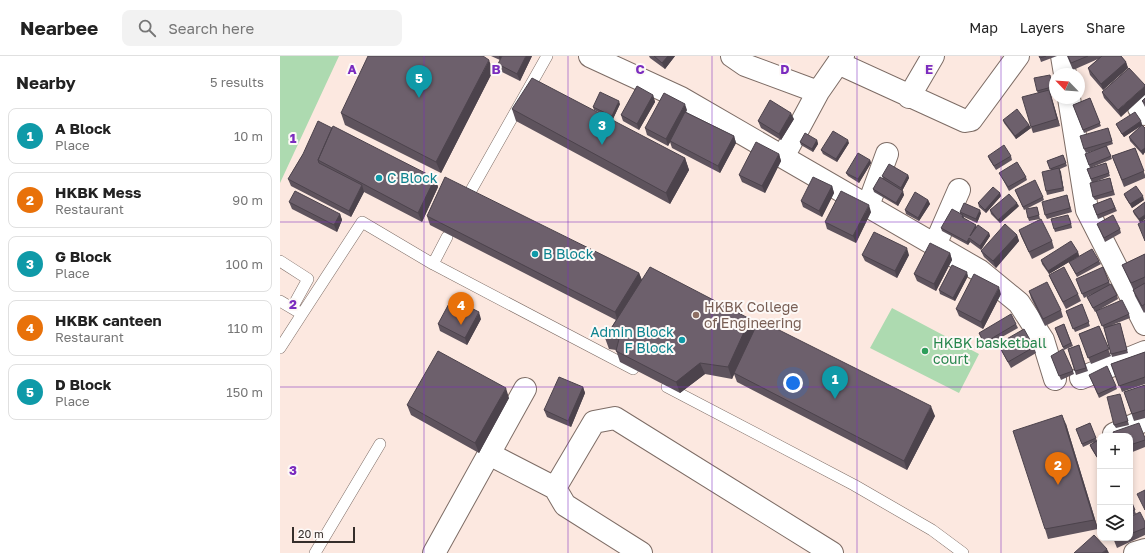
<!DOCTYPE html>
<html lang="en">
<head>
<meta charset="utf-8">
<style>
  :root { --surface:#fff; --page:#f2f2f2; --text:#222; --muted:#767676; --line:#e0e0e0; --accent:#111827 }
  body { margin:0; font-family:"Golos Text",sans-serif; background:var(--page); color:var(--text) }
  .controls { position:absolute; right:12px; bottom:12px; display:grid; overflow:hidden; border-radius:8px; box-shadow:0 2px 6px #0003 }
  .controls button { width:36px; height:36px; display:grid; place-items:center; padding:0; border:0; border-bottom:1px solid var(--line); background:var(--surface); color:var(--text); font:20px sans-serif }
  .compass { position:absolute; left:769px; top:12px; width:36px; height:36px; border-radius:50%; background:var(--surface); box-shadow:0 2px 6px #0003; rotate:295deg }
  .scale { position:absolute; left:12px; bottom:10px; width:63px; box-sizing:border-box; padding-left:4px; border:2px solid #352e2b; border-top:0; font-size:11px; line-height:14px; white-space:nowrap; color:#352e2b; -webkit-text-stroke:3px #fdf9f7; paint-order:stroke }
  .you { position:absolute; left:513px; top:327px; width:14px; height:14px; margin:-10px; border:3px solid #fff; border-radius:50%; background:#1a73e8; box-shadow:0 0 0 6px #1a73e833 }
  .badge { display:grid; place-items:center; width:26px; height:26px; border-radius:50%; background:var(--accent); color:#fff; font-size:13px; font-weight:700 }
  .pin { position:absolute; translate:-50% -33px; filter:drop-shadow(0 1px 2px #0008) }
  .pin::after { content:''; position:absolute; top:21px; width:14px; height:12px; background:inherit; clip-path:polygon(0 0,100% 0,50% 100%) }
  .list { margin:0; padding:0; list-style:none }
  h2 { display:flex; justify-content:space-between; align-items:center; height:52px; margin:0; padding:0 16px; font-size:17px }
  h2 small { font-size:13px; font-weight:400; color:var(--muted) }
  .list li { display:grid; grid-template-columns:26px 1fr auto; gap:12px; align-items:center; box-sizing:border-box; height:56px; margin:0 8px 8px; padding:0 8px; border:1px solid var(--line); border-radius:8px }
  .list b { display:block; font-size:15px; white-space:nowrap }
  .list p { margin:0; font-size:13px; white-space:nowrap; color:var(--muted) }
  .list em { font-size:13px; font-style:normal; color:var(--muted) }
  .icon { flex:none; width:22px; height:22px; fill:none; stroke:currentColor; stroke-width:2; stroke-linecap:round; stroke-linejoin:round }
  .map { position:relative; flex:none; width:865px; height:497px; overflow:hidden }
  header { display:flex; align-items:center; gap:24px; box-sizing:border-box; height:56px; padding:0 20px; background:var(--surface); border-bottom:1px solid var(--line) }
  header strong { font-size:19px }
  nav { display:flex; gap:22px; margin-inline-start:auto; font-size:14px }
  .search { width:280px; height:36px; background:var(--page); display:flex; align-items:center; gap:10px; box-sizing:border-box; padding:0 14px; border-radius:8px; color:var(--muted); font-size:15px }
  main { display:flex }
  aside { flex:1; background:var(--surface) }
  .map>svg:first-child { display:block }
</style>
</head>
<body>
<header>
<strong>Nearbee</strong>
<div class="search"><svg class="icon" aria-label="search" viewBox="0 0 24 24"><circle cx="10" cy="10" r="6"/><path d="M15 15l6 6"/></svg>Search here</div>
<nav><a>Map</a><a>Layers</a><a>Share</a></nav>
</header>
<main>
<aside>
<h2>Nearby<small>5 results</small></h2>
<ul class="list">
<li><span class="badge" style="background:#0f9aa8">1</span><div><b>A Block</b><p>Place</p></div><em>10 m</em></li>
<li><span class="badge" style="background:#e8710a">2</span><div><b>HKBK Mess</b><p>Restaurant</p></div><em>90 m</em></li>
<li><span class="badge" style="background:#0f9aa8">3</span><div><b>G Block</b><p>Place</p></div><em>100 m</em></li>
<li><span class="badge" style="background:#e8710a">4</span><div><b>HKBK canteen</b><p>Restaurant</p></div><em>110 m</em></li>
<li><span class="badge" style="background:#0f9aa8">5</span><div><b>D Block</b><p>Place</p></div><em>150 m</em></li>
</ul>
</aside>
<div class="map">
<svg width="865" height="497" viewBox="0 0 865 497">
  <rect width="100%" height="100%" fill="#fce8e0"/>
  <path fill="#addab0" d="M0,0H59L0,127Z
    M612,252L699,298L679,337L590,292Z"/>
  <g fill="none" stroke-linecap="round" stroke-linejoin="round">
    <g stroke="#7d6c65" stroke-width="12">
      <path id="service" d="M189,138L267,0
        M0,205L28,223L12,252
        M153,208L353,313
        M0,245L22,258L0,292
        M22,258L82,166L153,208L167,181
        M387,331L574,429L652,474L683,497
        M35,497L100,388"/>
    </g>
    <g stroke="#7d6c65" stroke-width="24">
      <path id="minor" d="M310,0L401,42L700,215L739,247L763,284L775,323
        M452,0L465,9L538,36
        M782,0L785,18
        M558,7L685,65L691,64L738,0
        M629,41L653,0
        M789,42L807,154L865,268
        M865,45L859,52L865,58
        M503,101L538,36L563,0
        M588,150L607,98
        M655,189L679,134
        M801,322L865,296
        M834,378L865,364
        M209,398L275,432
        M154,497L245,333
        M361,497L285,449L275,432L314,366L335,362L552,497
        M855,497L865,494"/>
    </g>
    <use href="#service" stroke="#fff" stroke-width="11"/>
    <use href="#minor" stroke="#fff" stroke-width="22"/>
  </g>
  <path fill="#5e535d" d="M211,0H222L220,4Z
    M252,0L240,25L220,15L218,8Z
    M369,0H395L385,13L370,2Z
    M759,0H777L761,6Z
    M787,0H841L846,6L848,12L823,34L810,19L808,12L818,3L793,14Z
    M849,12L841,61L824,42L822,36Z
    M213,15L161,117L65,69L61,57Z
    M770,19L774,34L770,35L780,70L753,77L751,71L758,37L757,35Z
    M373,39L375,46L359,74L343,65L341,59Z
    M810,42L821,70L804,77L793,49Z
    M865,42V51L862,45Z
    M340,48L333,63L314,54L313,51Z
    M232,53L405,102L409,114L390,148L236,65Z
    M407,54L406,56L454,80L456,87L440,117L392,92L390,86L388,90L367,79L365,72Z
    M514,63L501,84L481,72L478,65Z
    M723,64L749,69L751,72L736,83L724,67Z
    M861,65L862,69L865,72V96L863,99L850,85L849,81L861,70L844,81L838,72L836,68Z
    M828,72L833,88L827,90L832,103L810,112L805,98L819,93L806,97L804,93Z
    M537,84L538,88L533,96L521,89L520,86Z
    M569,87L557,106L543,98L541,94Z
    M855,92L865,119V122L844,131L832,100Z
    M23,98L155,122L158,131L142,166L84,136L71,161L11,130L8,123Z
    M499,98L501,105L485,137L462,126L459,119Z
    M783,99L787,110L780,113L784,135L767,139L766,135L771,114L767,105Z
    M708,100H731L732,104L716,114L709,103Z
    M590,104L591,107L579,127L568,120L566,117Z
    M826,107L830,120L815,126L830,122L835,139L815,144L813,141L812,127L807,113Z
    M719,117L746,121L747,124L729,135L721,120Z
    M628,119L629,122L622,135L624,139L618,150L594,136L593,133L603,123L602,120Z
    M552,130L554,137L542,161L523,151L521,145Z
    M735,134L763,141L764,144L744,154Z
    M720,137L721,140L706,157L699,151L698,147Z
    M844,138L864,144L852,152L845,141Z
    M787,139L792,156L767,163L765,159Z
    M831,142L837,155L818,163L813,149Z
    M648,144L650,148L639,165L626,158L625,154Z
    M9,146L60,158L62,164L57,176L12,153Z
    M865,146V163L860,166L854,158L853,155Z
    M739,150L720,167L711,158L710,154Z
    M757,151L760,163L749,165L748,162Z
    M591,156L576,187L547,173L545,166Z
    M680,156L701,157L697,167L684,161V163L696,169V171L709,177L710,180L701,194L690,186L688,189L662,175L661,172L680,158Z
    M147,160L359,217L362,224L470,263L474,274L655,360L627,414L457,326L454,318L452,323L425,318L400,337L340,306L336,294L329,293L325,282L336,264L150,169Z
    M790,162L792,172L775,176L774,173Z
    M817,168L840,173L841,177L825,186Z
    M739,174L772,185L774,192L752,203L741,180Z
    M737,179L739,185L716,212L704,201L701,195Z
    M798,196L799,200L769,218L762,208L761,204Z
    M670,197L672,204L656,235L637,225L634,218Z
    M865,198V256L864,257L855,240L853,233L842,209Z
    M582,199H629L617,222L585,205Z
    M819,205L821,208L797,221L789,206Z
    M823,211L830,228L837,239L838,243L815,256L807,241L814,237L804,242L797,226Z
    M769,219L798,238L801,245L786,253L772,226Z
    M688,220L675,245L660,238L659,234Z
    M749,235L781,254L783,261L765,270L751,242Z
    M721,238L703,273L679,260L676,253Z
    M802,248L810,270L795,276L786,255Z
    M816,255L849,258L850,262L832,269L840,267L848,297L832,301L824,273Z
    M201,263L187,289L160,275L158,268Z
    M736,268L738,272L706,290L699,277Z
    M784,268L793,290L784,294L775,272Z
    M819,270L831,300L811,308L799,278Z
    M718,288L754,291L756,297L731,312L721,294Z
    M799,289L808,315L796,319L788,293Z
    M865,296V328L842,336L831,308Z
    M771,300L793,315L794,318L781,324Z
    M809,319L836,330L837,333L819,342Z
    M865,329V362L854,365L844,336Z
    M303,331L305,337L291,371L267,361L264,354Z
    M841,341L849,369L836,372L834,369Z
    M229,342L199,397L131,359L127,349Z
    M810,367L817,385L820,383V404L819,405L811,392L810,389L814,386L803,391L796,373Z
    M786,368L818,473L768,483L765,473Z
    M850,380L865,382V391L850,397Z
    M850,442L856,458L850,460Z
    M850,461L865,466V479L837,492L833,482H850Z"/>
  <path fill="#4c434c" d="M219,0H222L220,4L219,1Z
    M246,0H252L240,25L237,18Z
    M388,0H395L385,13L382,7Z
    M209,4L213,15L161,117L156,106Z
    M846,6L848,12L823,34L821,28Z
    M865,30V39L841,61L838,54Z
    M769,34L771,40L780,70L777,63Z
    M373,39L375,46L359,74L357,68Z
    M339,45L340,48L333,63L332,60Z
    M405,48L407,54L388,90L386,83Z
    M511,57L514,63L501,84L499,78Z
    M861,65L862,69L844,81L842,78Z
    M749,69L751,72L736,83L735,80Z
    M454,80L456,87L440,117L438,110Z
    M537,84L538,88L533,96L532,93Z
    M568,84L569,87L557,106L556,103Z
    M865,92V96L863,99L861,95Z
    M499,98L501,105L485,137L482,130Z
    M405,102L409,114L390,148L386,137Z
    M590,104L591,107L579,127L578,123Z
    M779,112L781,116L784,135L783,132Z
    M628,119L629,122L622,135L621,132Z
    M155,122L158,131L142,166L138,157Z
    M82,129L84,136L71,161L69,155Z
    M552,130L554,137L542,161L539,155Z
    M623,135L624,139L618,150L616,147Z
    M720,137L721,140L706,157L705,154Z
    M863,140L864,144L852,152L850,148Z
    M648,144L650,148L639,165L638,162Z
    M737,147L739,150L720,167L718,164Z
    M589,149L591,156L576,187L573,180Z
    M700,154L701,157L697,167L696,163Z
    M60,158L62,164L57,176L54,169Z
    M865,159V163L860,167L859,163Z
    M696,169L697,172L690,180Z
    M709,177L710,180L701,194L700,190Z
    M737,179L739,185L716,212L713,205Z
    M689,182L690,186L688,189L687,186Z
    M627,192L629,199L617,222L615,215Z
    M798,196L799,200L769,218L768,215Z
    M670,197L672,204L656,235L654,228Z
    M687,216L688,220L675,245L673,242Z
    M359,217L363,227L338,266L335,256Z
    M719,231L721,238L703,273L701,266Z
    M199,256L201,263L187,289L185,282Z
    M470,263L474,275L452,323L448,311Z
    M420,307L425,318L400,337L396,326Z
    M303,331L305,337L291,371L288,365Z
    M226,332L229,342L199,397L195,387Z
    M651,350L655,360L627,414L624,405Z
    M782,359L786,368L818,473L814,464Z
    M827,493L829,497H822Z"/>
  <path fill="#6d606c" stroke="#4c434c" d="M88,0H203L209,4L156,106L61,57Z
    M222,0H246L237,18L218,8Z
    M374,0H388L382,7Z
    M759,0H766L760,2Z
    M788,0H808L791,7Z
    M822,0H841L846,6L821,28L808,12Z
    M849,12L865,29V30L838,54L822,36Z
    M770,19L772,31L757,35L754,22Z
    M252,22L405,102L386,137L232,53Z
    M357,30L373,39L357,68L341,59Z
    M769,34L777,63L751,71L742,41Z
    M320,36L339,45L332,60L313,51Z
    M384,37L405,48L386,83L365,72Z
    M810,42L820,67L803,74L793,49Z
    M865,42V47L862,45Z
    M490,44L511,57L499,78L478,65Z
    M737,53L749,69L735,80L723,64Z
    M405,56L454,80L438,110L390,85Z
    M855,56L861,65L842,78L836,68Z
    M38,65L52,72L38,104L39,107L82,129L69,155L8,123L23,98Z
    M862,69L865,72V92L861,95L849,81Z
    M53,70L155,122L138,157L38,104Z
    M828,72L832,85L804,93L800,80Z
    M553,75L568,84L556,103L541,94Z
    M525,77L537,84L532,93L520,86Z
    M476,86L499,98L482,130L459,119Z
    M724,89L731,100L714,110L708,100Z
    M826,90L831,100L809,109L805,98Z
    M855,92L864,115L842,124L832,100Z
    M578,97L590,104L578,123L566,117Z
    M783,99L786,107L770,113L767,105Z
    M737,106L746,121L728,131L719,117Z
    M826,107L829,117L811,123L807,113Z
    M609,108L628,119L621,132L602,120Z
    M779,112L783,132L766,135L762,116Z
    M165,121L359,217L335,256L147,160Z
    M533,121L552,130L539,155L521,145Z
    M600,121L623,135L616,147L593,133Z
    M830,122L833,135L813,141L810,127Z
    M755,124L763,141L743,151L735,134Z
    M856,130L863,140L850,148L844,138Z
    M713,131L720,137L705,154L698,147Z
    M15,135L60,158L54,169L9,146Z
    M561,135L589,149L573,180L545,166Z
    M635,136L648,144L638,162L625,154Z
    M729,138L737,147L718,164L710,154Z
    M787,139L790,152L765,159L762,146Z
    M831,142L835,152L817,159L813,149Z
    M865,146V159L859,163L853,155Z
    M684,147L700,154L696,163L680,156Z
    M757,151L759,159L748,162L746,153Z
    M672,153L683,159L682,161L696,169L690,180L698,169L709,177L700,190L689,182L687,186L661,172Z
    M788,159L791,168L774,173L771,163Z
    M833,159L840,173L824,182L817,168Z
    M761,163L772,185L749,196L739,174Z
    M865,164V185L858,168Z
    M725,168L737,179L713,205L701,195Z
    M594,176L627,192L615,215L582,199Z
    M791,185L798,196L768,215L761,204Z
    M650,187L670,197L654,228L634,218Z
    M812,193L819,205L796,218L789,206Z
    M865,198V221L851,227L842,209Z
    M672,209L687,216L673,242L659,234Z
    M370,211L470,263L448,311L420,307L396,326L336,295L339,283L325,282Z
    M784,211L798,238L783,246L769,219Z
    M823,211L829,226L802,238L796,223Z
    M694,218L719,231L701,266L676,253Z
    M767,226L781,254L763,263L749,235Z
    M865,227V248L862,250L853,234Z
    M831,228L837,239L813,252L807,241Z
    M172,242L199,256L185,282L158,268Z
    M842,244L849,258L822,270L816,255Z
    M802,248L809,266L793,273L786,255Z
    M731,258L736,268L704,287L699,277Z
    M479,264L651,350L624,405L454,317Z
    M840,267L847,294L831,298L824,272Z
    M784,268L791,287L783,291L775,272Z
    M819,270L829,293L808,302L799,278Z
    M744,273L754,291L728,306L718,288Z
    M799,289L806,312L795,315L788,293Z
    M783,293L793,315L779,320L771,300Z
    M158,295L226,332L195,387L127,349Z
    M865,296V321L839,330L831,308Z
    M827,310L836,330L818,338L809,319Z
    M279,321L303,331L288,365L264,354Z
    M865,329V354L852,358L844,336Z
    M840,338L848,365L834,369L827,341Z
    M782,359L814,464L765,473L733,375Z
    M810,367L816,382L802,388L796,373Z
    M859,367L865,382V384L850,389V380H835L833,376Z
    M820,383V400L817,401L810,389Z
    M865,434V454L857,438Z
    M850,442L855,454L850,456Z
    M860,456L865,466V472L850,478V461Z
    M814,479L827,493L822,497H794Z
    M833,482H842L835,485Z"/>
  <path fill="none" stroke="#7b2cbf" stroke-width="1" stroke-opacity="0.55" d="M144,0V497M288,0V497M432,0V497M577,0V497M721,0V497M0,166H865M0,331H865"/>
  <g fill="#0f9aa8" stroke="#fdf9f7" stroke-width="1.5">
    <circle cx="99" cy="122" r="4"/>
    <circle cx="255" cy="198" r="4"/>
    <circle cx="402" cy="284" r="4"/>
  </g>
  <circle fill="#8d6e63" stroke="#fdf9f7" stroke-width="1.5" cx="416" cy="259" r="4"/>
  <circle fill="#2e9e5b" stroke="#fdf9f7" stroke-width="1.5" cx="645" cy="295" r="4"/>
  <g text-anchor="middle" stroke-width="4" stroke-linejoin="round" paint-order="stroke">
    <g font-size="14" fill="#0d838f" stroke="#fdf9f7" text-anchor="start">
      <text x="107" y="127">C Block</text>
      <text x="263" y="203">B Block</text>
      <text x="394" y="281" text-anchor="end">Admin Block<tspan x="394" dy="16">F Block</tspan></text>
    </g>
    <g font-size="14" fill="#785e54" stroke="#fdf9f7" text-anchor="start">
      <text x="424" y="256">HKBK College<tspan x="424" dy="16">of Engineering</tspan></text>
    </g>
    <g font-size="14" fill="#27864d" stroke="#fdf9f7" text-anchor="start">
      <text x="653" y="292">HKBK basketball<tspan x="653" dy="16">court</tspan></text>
    </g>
  </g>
  <g font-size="13" text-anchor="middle" font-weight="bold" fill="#7b2cbf" stroke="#fdf9f7" stroke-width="4" stroke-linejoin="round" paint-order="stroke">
    <text x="72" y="18">A</text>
    <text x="216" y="18">B</text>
    <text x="360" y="18">C</text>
    <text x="505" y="18">D</text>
    <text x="649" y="18">E</text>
    <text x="13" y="87">1</text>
    <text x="13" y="253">2</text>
    <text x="13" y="419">3</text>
  </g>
</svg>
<div class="controls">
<button>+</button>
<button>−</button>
<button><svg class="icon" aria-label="layers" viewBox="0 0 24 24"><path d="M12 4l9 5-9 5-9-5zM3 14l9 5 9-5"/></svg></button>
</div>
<svg class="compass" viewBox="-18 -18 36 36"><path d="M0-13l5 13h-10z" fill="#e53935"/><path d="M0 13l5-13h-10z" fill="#767676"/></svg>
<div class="scale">20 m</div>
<div class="you"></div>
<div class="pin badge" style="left:555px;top:343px;background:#0f9aa8">1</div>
<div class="pin badge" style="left:778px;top:429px;background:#e8710a">2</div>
<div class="pin badge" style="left:322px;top:89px;background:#0f9aa8">3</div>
<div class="pin badge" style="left:181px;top:269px;background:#e8710a">4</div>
<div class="pin badge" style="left:139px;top:42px;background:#0f9aa8">5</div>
</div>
</main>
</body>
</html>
